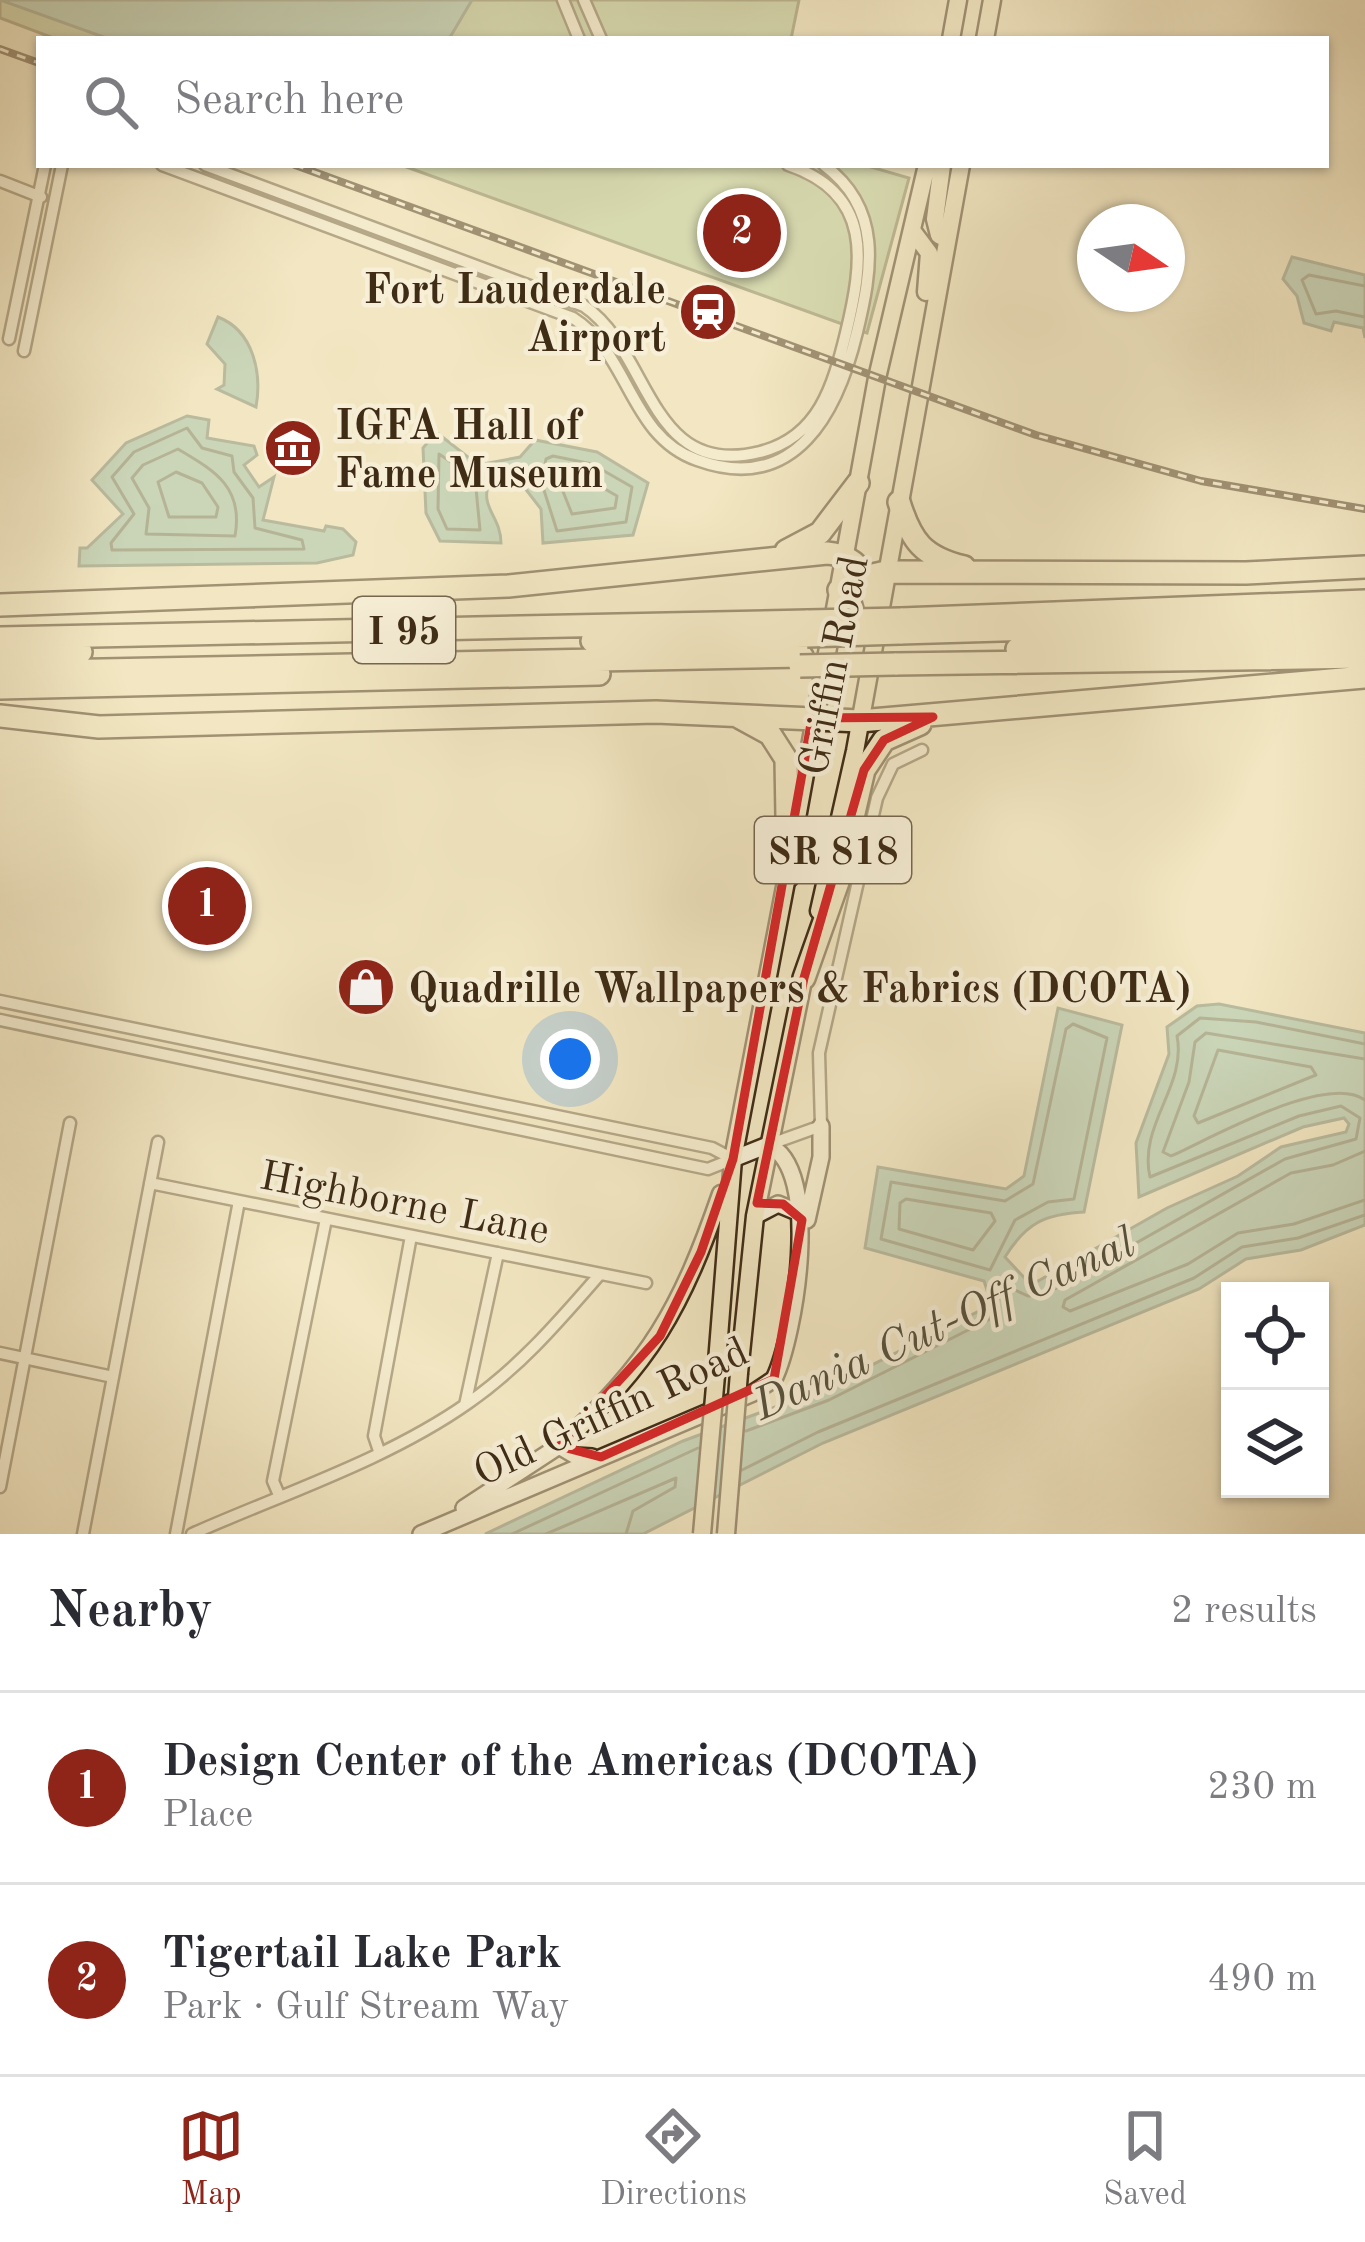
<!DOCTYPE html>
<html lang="en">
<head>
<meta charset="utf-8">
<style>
  :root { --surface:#fff; --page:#f2f2f3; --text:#2b2b33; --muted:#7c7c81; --line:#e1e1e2; --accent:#8f2418 }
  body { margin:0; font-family:"Old Standard TT",serif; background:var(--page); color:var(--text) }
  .controls { position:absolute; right:36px; bottom:36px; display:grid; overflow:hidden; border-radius:0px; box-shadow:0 3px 9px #0004 }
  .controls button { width:108px; height:108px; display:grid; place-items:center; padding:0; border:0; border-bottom:3px solid var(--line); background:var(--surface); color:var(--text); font:60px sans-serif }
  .compass { position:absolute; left:1077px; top:204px; width:108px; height:108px; border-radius:50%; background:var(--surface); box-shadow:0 3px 9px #0004; rotate:103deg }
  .you { position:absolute; left:570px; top:1059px; width:42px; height:42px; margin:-30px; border:9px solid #fff; border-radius:50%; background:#1a73e8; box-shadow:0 0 0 18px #1a73e833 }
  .badge { display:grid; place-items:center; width:78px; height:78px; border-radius:50%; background:var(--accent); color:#fff; font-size:39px; font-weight:700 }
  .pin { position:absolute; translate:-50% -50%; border:6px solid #fff; box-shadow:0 3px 12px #0006 }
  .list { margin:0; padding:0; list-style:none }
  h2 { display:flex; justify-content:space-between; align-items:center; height:156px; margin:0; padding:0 48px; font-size:51px }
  h2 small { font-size:39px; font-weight:400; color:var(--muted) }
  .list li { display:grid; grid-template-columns:78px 1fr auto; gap:36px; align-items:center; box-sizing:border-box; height:192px; padding:0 48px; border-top:3px solid var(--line) }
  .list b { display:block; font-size:45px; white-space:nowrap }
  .list p { margin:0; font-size:39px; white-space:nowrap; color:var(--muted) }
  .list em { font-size:39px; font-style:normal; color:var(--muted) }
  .icon { flex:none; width:66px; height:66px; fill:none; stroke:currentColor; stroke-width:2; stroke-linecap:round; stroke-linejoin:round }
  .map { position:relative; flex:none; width:1365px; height:1534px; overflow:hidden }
  .search { position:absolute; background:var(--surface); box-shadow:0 3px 9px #0004; left:36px; right:36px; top:36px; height:132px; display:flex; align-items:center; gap:30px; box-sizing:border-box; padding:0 42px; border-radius:0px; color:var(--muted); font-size:45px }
  .sheet { height:540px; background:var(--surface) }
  nav { display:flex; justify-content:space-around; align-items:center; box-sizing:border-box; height:168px; border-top:3px solid var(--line); background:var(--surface); font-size:33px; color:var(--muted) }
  nav a { display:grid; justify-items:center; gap:6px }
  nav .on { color:var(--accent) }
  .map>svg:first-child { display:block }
</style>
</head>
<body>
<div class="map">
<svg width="1365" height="1534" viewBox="0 0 1365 1534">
  <rect width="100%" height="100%" fill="#f2e7c2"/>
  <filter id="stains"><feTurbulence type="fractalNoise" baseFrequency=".00167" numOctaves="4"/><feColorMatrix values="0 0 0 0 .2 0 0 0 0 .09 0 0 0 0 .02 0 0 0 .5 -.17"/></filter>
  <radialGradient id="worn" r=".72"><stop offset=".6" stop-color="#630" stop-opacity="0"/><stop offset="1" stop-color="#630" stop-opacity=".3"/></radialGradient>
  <path fill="#b6c797" stroke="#7a7a56" stroke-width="3" d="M0,0H799L791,39H56L0,18Z
    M401,165H864L909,178L867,333Z"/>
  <path fill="#9cc1ad" stroke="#778571" stroke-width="3" d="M0,0H472L449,39H109Z
    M1292,257L1365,275V338L1363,328L1334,322L1331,331L1304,323L1297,296L1283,279Z
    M218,317C254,331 262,374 256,407L217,389L224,385L225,364L207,344Z
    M187,416L209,420L207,438L254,446L257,455L244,465L259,487L274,477L263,520L324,531L326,526L343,529L356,542L353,555L317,563L79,566L80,548H87L123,514L92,480L126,443Z
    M436,432L478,465L520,457L535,440L597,452L648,483L633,535L543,543L541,509L524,487L535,465L491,478C477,507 501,515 501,543L440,541L426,513L423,448Z
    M1219,1004L1365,1033V1225L1301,1250L1246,1259L1199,1289L823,1443L643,1534H485L683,1441L824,1389L985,1308L989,1296L984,1281L865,1248L878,1167L1006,1189L1024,1176L1058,1008L1122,1025L1084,1212C1045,1214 1026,1223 1005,1257L1031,1285L1167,1208L1238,1176L1281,1147L1346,1132L1349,1124L1344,1118L1303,1127L1139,1197L1136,1143L1169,1054L1167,1027L1197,1006Z"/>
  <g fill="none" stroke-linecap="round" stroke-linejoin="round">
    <path stroke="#6e7662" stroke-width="3" d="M1365,286L1309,275L1302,280L1316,314L1336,311L1365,317
      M187,428L202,448L232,456L234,472L253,498L255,528L302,540L304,549L112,550L111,543L134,514L112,477L134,452Z
      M178,449C213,470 244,486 235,536L146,534L149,508L132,478L143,465Z
      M439,454L475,478L480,530L447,529L438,509Z
      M553,456L592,464L632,487L626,522L557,531L542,484L546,459Z
      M176,472L202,483L218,507L216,517H169L158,482Z
      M566,474L586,478L617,496L615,508L572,514L560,484Z
      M1073,1024L1107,1038L1074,1199L1048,1202L1015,1220L990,1270L881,1239L891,1182L1005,1201L1033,1184L1066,1029Z
      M1218,1050L1311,1067L1316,1075L1198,1123L1194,1116Z
      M1365,1059L1206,1033L1195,1042L1189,1082L1163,1152L1171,1156C1212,1138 1327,1072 1365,1100
      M1365,1151L1333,1165L1291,1173L1065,1300L1063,1307L1070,1311L1188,1264L1238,1233L1294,1224L1365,1200
      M906,1199L991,1213L995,1221L973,1250L899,1229L900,1203Z
      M746,1431L829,1400L990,1319L1004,1285L1028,1296L1044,1295L1285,1159L1356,1139L1360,1118L1341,1106L1299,1116L1150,1177C1138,1125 1187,1086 1177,1036L1200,1018L1256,1022L1365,1044
      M742,1470L818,1432L1194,1278L1242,1247L1298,1238L1365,1215
      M512,1534L698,1448
      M546,1534L676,1478L675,1487L633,1511L626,1534"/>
    <g stroke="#6c5b41" stroke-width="15">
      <path id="street" d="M563,0L579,39
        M584,0L601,39
        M162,165L573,318C630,354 629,436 697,460C796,496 838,411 857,332C872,270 883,209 824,165
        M205,165L584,306C651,351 648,480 760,452C819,437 833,386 846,333C863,262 874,194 788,165
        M0,181L41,197
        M9,339L45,165
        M24,351L62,165
        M0,1001L712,1148L733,1159
        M0,1020L708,1169L733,1159
        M768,1145L821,1126L819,1053L877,798L893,764L922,750
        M150,1183L646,1283
        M0,1353L113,1377
        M465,1405L498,1253
        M379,1451L374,1436L411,1236
        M0,1487L70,1123
        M279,1495L273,1481L326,1219
        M83,1534L158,1142
        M176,1534L239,1201
        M192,1534C282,1494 387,1460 468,1403C520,1367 559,1321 600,1274"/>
    </g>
    <g stroke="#3f2c16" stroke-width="20">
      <path id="secondary" d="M755,1216L778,1204L802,1214
        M807,1220L821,1157V1126
        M464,1508L559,1446L576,1456L592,1457
        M421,1534L753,1393L774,1379C795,1336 823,1168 768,1145L733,1159"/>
    </g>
    <g stroke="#3f2c16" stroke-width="21">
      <path id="primary" d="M951,39L958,0
        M985,39L992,0
        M942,165L935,219L939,235L947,239
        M914,233L929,253L926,292
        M795,829L877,378L927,165
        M819,911L855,751L961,165
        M739,1373L755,1216L806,966
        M716,1375L733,1159L789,866
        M559,1446C650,1365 682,1307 721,1194"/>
    </g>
    <g stroke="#3f2c16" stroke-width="26">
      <path id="highway" d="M899,502C911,541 923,557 964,567
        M786,551L820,533L858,483
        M839,590L860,578L886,572L1246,573L1365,567
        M0,605L508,586L827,553C864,556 871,585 878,617
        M901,619L1365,601
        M900,633L1365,619
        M0,638L808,621
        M592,641L807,636
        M1017,649L1365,637
        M0,654L81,652
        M895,664L1365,657
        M0,672L802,656
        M0,688L599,674
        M0,716L99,727L656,712L860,721L1365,677
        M737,716L770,734L786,759L788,876
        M804,978L838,882L864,770L884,740L920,724"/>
    </g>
    <use href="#street" stroke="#f7efd7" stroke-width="10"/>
    <use href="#secondary" stroke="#f7efd7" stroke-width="15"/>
    <use href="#primary" stroke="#f2e7c2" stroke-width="16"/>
    <use href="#highway" stroke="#f2e7c2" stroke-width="21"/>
    <g stroke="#3f2c16" stroke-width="8">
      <path id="rail" d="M0,49L39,63
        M295,165L1036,435L1201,481L1365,509"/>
    </g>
    <use href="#rail" stroke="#f7efd7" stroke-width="3" stroke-dasharray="9" stroke-linecap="butt"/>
    <g stroke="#3f2c16" stroke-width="21" stroke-linecap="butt">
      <path id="primary-bridge" d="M702,1534L716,1375
        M726,1534L739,1373"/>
    </g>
    <g stroke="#3f2c16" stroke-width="26" stroke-linecap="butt">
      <path id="highway-bridge" d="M808,621L901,619
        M807,636L900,633
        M800,666L895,664"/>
    </g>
    <use href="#primary-bridge" stroke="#f2e7c2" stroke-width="16"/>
    <use href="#highway-bridge" stroke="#f2e7c2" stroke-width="21"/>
  </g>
  <path d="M0 0H1365V1534H0ZM933,717L884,740L864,770L804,978L757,1203L783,1204L802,1220L774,1379L601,1457L559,1446L660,1336L701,1252L733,1159L812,718Z" fill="#f2e7c2" fill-opacity=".55" fill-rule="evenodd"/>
  <path fill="none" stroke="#d62828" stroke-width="9" stroke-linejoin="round" d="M933,717L884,740L864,770L804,978L757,1203L783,1204L802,1220L774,1379L601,1457L559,1446L660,1336L701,1252L733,1159L812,718Z"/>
  <defs>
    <g id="station-disc" transform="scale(3)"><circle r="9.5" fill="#8f2418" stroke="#f7efd7"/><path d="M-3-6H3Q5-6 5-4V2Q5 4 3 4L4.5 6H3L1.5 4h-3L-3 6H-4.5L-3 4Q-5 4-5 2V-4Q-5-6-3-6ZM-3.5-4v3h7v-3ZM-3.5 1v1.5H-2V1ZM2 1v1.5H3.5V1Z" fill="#fff"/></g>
    <g id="museum-disc" transform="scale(3)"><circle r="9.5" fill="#8f2418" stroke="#f7efd7"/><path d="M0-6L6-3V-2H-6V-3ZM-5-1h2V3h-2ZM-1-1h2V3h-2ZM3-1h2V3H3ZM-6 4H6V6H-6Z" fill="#fff"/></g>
    <g id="shop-disc" transform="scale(3)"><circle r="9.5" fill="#8f2418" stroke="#f7efd7"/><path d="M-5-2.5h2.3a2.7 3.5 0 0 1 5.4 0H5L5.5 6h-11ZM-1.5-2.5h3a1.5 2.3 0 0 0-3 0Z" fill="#fff"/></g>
  </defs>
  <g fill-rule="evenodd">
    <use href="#station-disc" x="708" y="312"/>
    <use href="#museum-disc" x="293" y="448"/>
    <use href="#shop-disc" x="366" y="987"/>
  </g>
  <g text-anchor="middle" stroke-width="9" stroke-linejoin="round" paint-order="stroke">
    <g fill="#f7efd7" stroke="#766650" stroke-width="3">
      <rect x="353" y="597" width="102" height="66" rx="9"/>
      <rect x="755" y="817" width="156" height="66" rx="9"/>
    </g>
    <g font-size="39" font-weight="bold" fill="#3f2c16">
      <text x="404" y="644">I 95</text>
      <text x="833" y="864">SR 818</text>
    </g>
    <g font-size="42" font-weight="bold" fill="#3f2c16" stroke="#f7efd7" text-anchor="start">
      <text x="666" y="303" text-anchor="end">Fort Lauderdale<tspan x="666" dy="48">Airport</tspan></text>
      <text x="335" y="439">IGFA Hall of<tspan x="335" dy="48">Fame Museum</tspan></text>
      <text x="408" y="1002">Quadrille Wallpapers &amp; Fabrics (DCOTA)</text>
    </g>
    <g font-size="42" fill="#3f2c16" stroke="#f7efd7">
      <text transform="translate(832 665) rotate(-79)" y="15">Griffin Road</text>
      <text transform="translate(405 1201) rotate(11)" y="15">Highborne Lane</text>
      <text transform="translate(610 1410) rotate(-25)" y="15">Old Griffin Road</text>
    </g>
    <g font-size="45" font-style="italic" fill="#56513c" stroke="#f7efd7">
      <text transform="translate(943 1322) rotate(-24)" y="16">Dania Cut-Off Canal</text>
    </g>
  </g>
  <rect width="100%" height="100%" filter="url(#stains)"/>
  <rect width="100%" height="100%" fill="url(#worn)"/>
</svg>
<div class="controls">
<button><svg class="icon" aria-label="locate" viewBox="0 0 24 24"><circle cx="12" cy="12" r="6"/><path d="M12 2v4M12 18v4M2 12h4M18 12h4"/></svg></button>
<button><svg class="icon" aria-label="layers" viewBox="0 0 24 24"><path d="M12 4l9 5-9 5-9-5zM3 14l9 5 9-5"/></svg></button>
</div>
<svg class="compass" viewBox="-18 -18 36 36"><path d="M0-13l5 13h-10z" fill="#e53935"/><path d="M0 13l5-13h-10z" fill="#7c7c81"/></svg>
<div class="you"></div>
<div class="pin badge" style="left:207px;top:906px">1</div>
<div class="pin badge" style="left:742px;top:233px">2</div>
<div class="search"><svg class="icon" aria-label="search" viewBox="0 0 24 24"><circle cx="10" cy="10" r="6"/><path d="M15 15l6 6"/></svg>Search here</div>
</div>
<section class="sheet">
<h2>Nearby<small>2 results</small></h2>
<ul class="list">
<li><span class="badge">1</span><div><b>Design Center of the Americas (DCOTA)</b><p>Place</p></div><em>230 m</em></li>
<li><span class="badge">2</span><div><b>Tigertail Lake Park</b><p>Park · Gulf Stream Way</p></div><em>490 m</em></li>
</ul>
</section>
<nav>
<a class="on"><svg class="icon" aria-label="map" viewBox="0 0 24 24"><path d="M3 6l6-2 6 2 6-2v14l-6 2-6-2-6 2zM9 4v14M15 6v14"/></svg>Map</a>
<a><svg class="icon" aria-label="directions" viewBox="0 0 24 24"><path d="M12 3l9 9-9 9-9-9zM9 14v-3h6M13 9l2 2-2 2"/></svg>Directions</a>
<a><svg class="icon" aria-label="saved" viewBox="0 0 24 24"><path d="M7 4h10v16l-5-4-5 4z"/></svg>Saved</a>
</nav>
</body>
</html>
